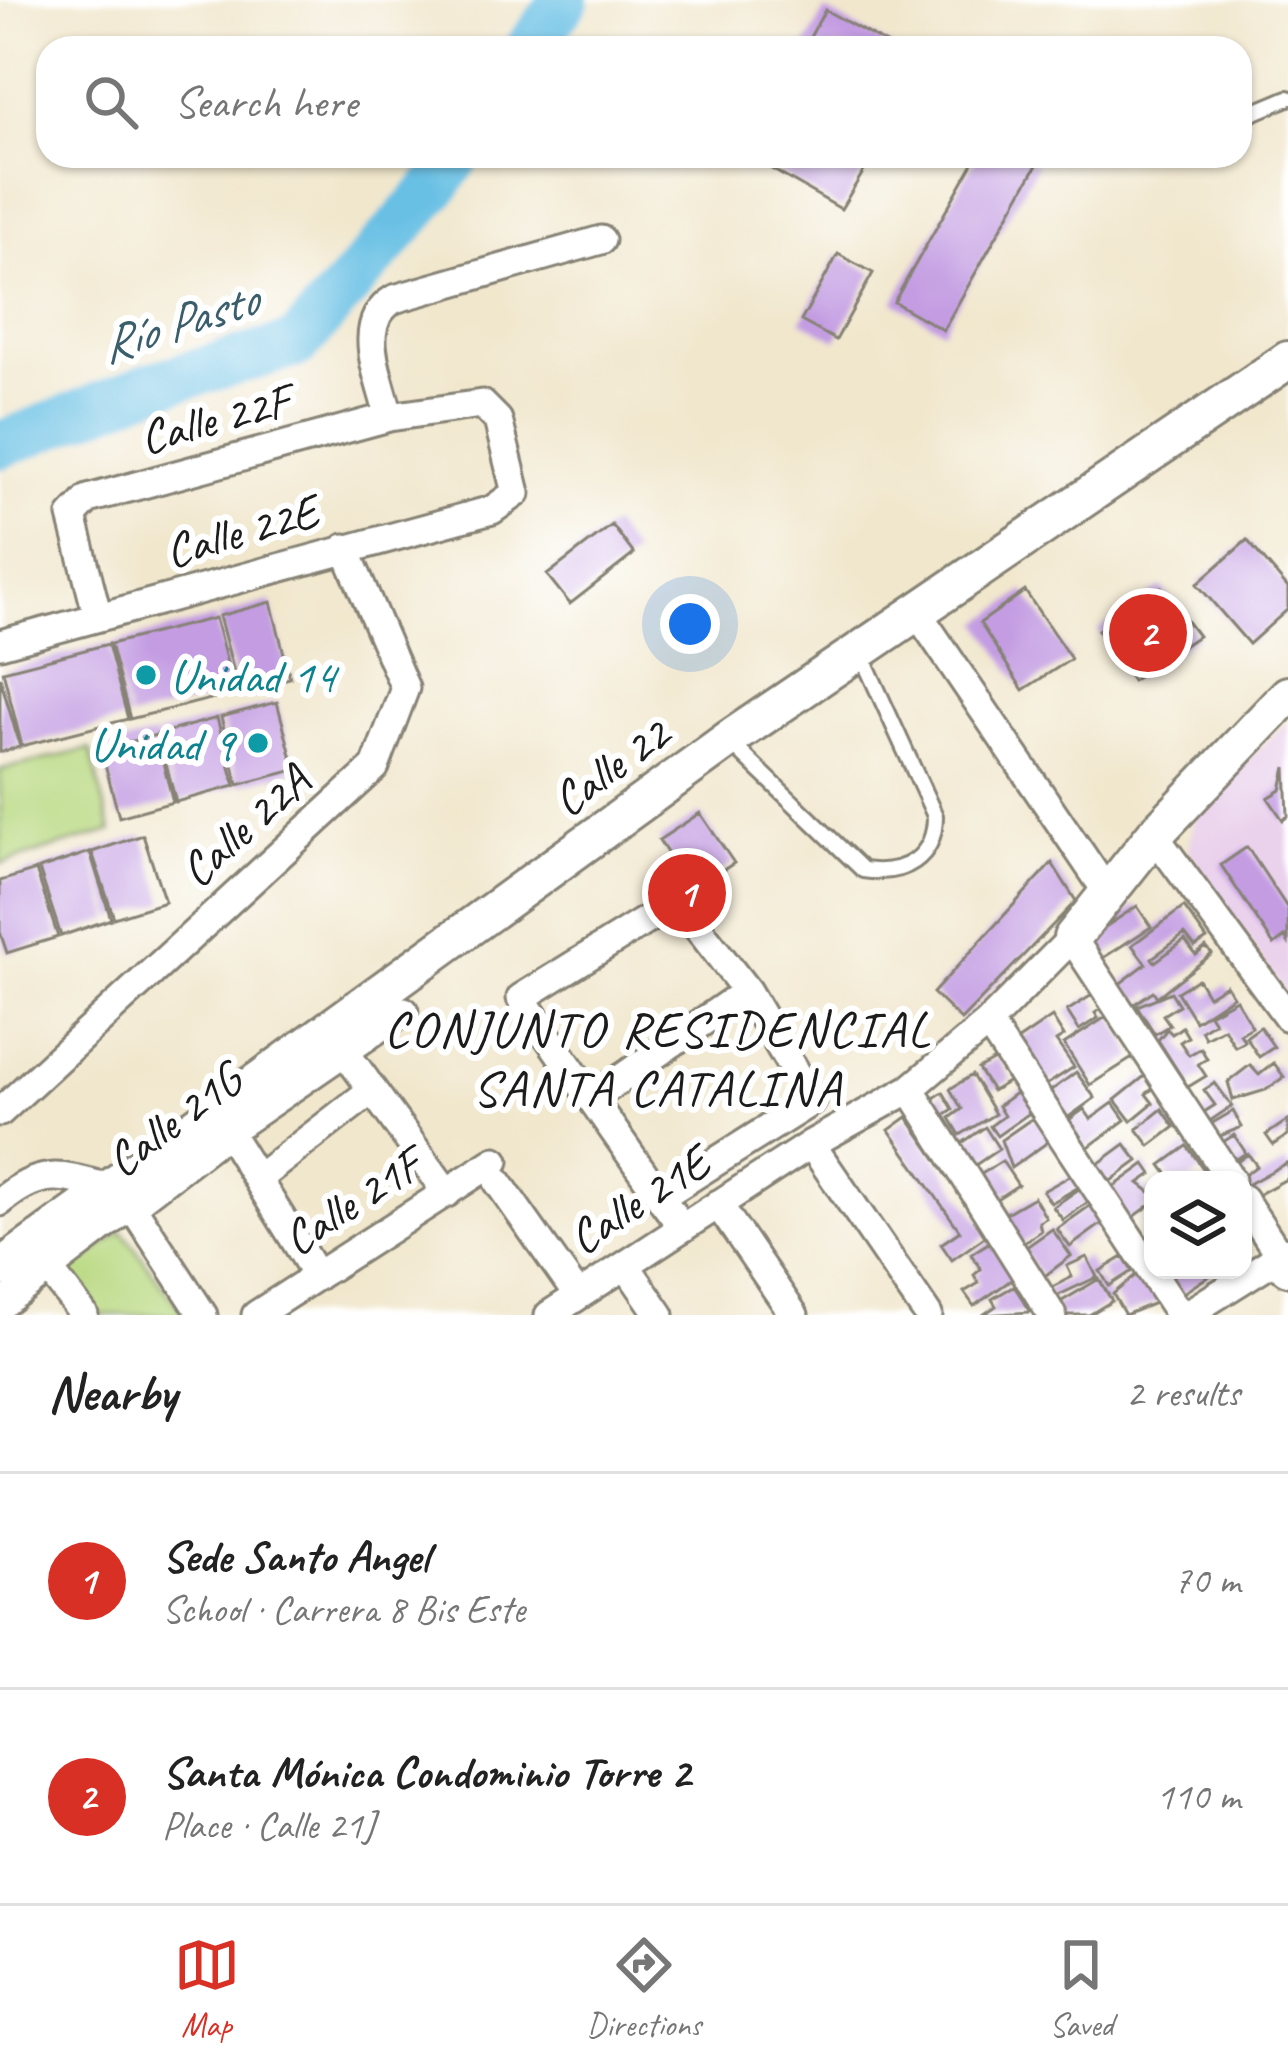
<!DOCTYPE html>
<html lang="en">
<head>
<meta charset="utf-8">
<style>
  :root { --surface:#fff; --page:#f2f2f2; --text:#222; --muted:#767676; --line:#e0e0e0; --accent:#d93025 }
  body { margin:0; font-family:Caveat,sans-serif; background:var(--page); color:var(--text) }
  .controls { position:absolute; right:36px; bottom:36px; display:grid; overflow:hidden; border-radius:24px; box-shadow:0 3px 9px #0004 }
  .controls button { width:108px; height:108px; display:grid; place-items:center; padding:0; border:0; border-bottom:3px solid var(--line); background:var(--surface); color:var(--text); font:60px sans-serif }
  .you { position:absolute; left:690px; top:624px; width:42px; height:42px; margin:-30px; border:9px solid #fff; border-radius:50%; background:#1a73e8; box-shadow:0 0 0 18px #1a73e833 }
  .badge { display:grid; place-items:center; width:78px; height:78px; border-radius:50%; background:var(--accent); color:#fff; font-size:39px; font-weight:700 }
  .pin { position:absolute; translate:-50% -50%; border:6px solid #fff; box-shadow:0 3px 12px #0006 }
  .list { margin:0; padding:0; list-style:none }
  h2 { display:flex; justify-content:space-between; align-items:center; height:156px; margin:0; padding:0 48px; font-size:51px }
  h2 small { font-size:39px; font-weight:400; color:var(--muted) }
  .list li { display:grid; grid-template-columns:78px 1fr auto; gap:36px; align-items:center; box-sizing:border-box; height:216px; padding:0 48px; border-top:3px solid var(--line) }
  .list b { display:block; font-size:45px; white-space:nowrap }
  .list p { margin:0; font-size:39px; white-space:nowrap; color:var(--muted) }
  .list em { font-size:39px; font-style:normal; color:var(--muted) }
  .icon { flex:none; width:66px; height:66px; fill:none; stroke:currentColor; stroke-width:2; stroke-linecap:round; stroke-linejoin:round }
  .map { position:relative; flex:none; width:1288px; height:1315px; overflow:hidden }
  .search { position:absolute; background:var(--surface); box-shadow:0 3px 9px #0004; left:36px; right:36px; top:36px; height:132px; display:flex; align-items:center; gap:30px; box-sizing:border-box; padding:0 42px; border-radius:36px; color:var(--muted); font-size:45px }
  .sheet { height:588px; background:var(--surface) }
  nav { display:flex; justify-content:space-around; align-items:center; box-sizing:border-box; height:168px; border-top:3px solid var(--line); background:var(--surface); font-size:33px; color:var(--muted) }
  nav a { display:grid; justify-items:center; gap:6px }
  nav .on { color:var(--accent) }
  .map>svg:first-child { display:block }
</style>
</head>
<body>
<div class="map">
<svg width="1288" height="1315" viewBox="0 0 1288 1315">
  <rect width="100%" height="100%" fill="#fff"/>
  <filter id="ink" filterUnits="userSpaceOnUse"><feTurbulence type="fractalNoise" baseFrequency=".00833" numOctaves="2"/><feDisplacementMap in="SourceGraphic" scale="24" xChannelSelector="R" yChannelSelector="G"/><feConvolveMatrix kernelMatrix="1 2 1 2 8 2 1 2 1" color-interpolation-filters="sRGB"/></filter>
  <filter id="wash" filterUnits="userSpaceOnUse"><feTurbulence type="fractalNoise" baseFrequency=".004" numOctaves="4" result="noise"/><feDisplacementMap in="SourceGraphic" scale="48" xChannelSelector="R" yChannelSelector="G"/><feGaussianBlur stdDeviation="2.7" result="paint"/><feColorMatrix in="noise" values="0 0 0 0 0 0 0 0 0 0 0 0 0 0 0 0 0 1.4 0 .05"/><feComposite in="paint" operator="in"/></filter>
  <g filter="url(#wash)">
    <rect width="100%" height="100%" fill="#f1e7cd"/>
    <path fill="#ead1ec" d="M1288,721V998L1188,850L1198,806Z"/>
    <path fill="#b8d87f" stroke="#6a7a4e" stroke-width="3" d="M90,749L111,831L0,864V770Z
      M122,1231L185,1315H95L65,1274Z"/>
    <g fill="none" stroke-linecap="round" stroke-linejoin="round">
      <path stroke="#67c0e4" stroke-width="48" d="M529,48L565,0
        M0,445L150,386L297,344L438,184L457,156"/>
    </g>
    <g id="blocks">
      <path fill="#c39ce2" d="M825,10L894,48H804Z
        M749,156H854L868,164L841,209Z
        M977,156H1022L1037,165L943,330L894,302Z
        M838,254L873,273L836,340L801,321Z
        M612,525L634,554L570,604L547,575Z
        M1247,540L1288,588V609L1249,644L1197,584Z
        M1161,587L1198,636L1132,681L1098,630Z
        M1025,591L1071,659L1023,690L980,623Z
        M271,602L290,678L239,691L219,616Z
        M215,618L235,693L130,719L110,644Z
        M108,644L128,719L22,746L3,671Z
        M0,677L20,747L0,752Z
        M277,702L295,770L238,785L221,717Z
        M217,718L235,786L176,802L158,734Z
        M156,735L173,802L119,817L101,749Z
        M1286,767L1288,816L1283,820L1268,798L1281,790Z
        M700,813L734,863L691,891L659,840Z
        M143,835L165,902L114,918L92,852Z
        M1247,847L1288,909V942L1285,937L1274,945L1221,865Z
        M90,852L111,919L61,936L39,869Z
        M1052,863L1076,901L961,1020L933,993Z
        M36,870L58,937L7,953L0,932V881Z
        M1137,906L1151,927L1095,963L1081,943Z
        M1184,907L1207,939L1195,947L1185,934L1152,958L1155,962L1185,940L1196,955L1206,947L1212,954L1157,997L1153,991L1133,1005L1118,985L1146,964L1132,945Z
        M1198,979L1208,996L1226,985L1233,996L1195,1021L1177,992Z
        M1171,992L1179,1005L1163,1015L1170,1025L1155,1034L1137,1006Z
        M1092,995L1101,1009L1095,1013L1098,1018L1079,1030L1067,1011Z
        M1236,999L1252,1027L1240,1034L1245,1042L1235,1047L1224,1028L1205,1038L1201,1030L1214,1022L1209,1014Z
        M1112,1013L1134,1057L1090,1085L1064,1044Z
        M1052,1017L1064,1036L1056,1041L1074,1067L1040,1089L1011,1045Z
        M1182,1027L1188,1037L1180,1042L1189,1055L1201,1048L1207,1059L1198,1064L1206,1076L1188,1087L1158,1040L1167,1029L1172,1034Z
        M1260,1027L1274,1047L1259,1057L1246,1037Z
        M998,1058L1011,1080L992,1091L978,1069Z
        M1274,1063L1284,1077L1266,1090L1233,1100L1228,1082L1250,1065L1259,1075Z
        M1076,1072L1095,1098L1066,1119L1048,1093Z
        M972,1075L995,1114L960,1135L950,1118L962,1109L950,1089Z
        M1146,1075L1155,1087L1146,1094L1153,1103L1131,1121L1115,1100Z
        M1215,1083L1232,1106L1207,1123L1201,1114L1215,1105L1204,1090Z
        M1024,1087L1038,1107L997,1136L990,1126L1004,1116L998,1106Z
        M943,1092L953,1109L937,1120L926,1103Z
        M1113,1103L1125,1120L1086,1149L1066,1122L1084,1109L1091,1119Z
        M1162,1109L1175,1127L1150,1146L1137,1129Z
        M1233,1111L1242,1127L1210,1140L1204,1128Z
        M1049,1115L1067,1150L1048,1142L1011,1168L1001,1140L1030,1120Z
        M907,1117L989,1234L952,1260L941,1244L960,1231L889,1130Z
        M1288,1120V1135L1273,1145L1266,1135Z
        M985,1127L999,1149L968,1170L959,1145Z
        M1234,1135L1246,1153L1226,1165L1215,1147Z
        M1125,1144L1138,1161L1104,1186L1091,1169Z
        M1187,1146L1204,1170L1190,1180H1172L1161,1165Z
        M1248,1154L1257,1166L1239,1179L1230,1167Z
        M1002,1161L1018,1185L995,1200L980,1175Z
        M1288,1162V1178L1254,1197L1247,1185Z
        M1145,1164L1152,1174L1139,1183L1153,1194V1203L1127,1222L1105,1193Z
        M1077,1172L1084,1184L1051,1203L1043,1191Z
        M1086,1184L1095,1197L1063,1220L1053,1207Z
        M1034,1197L1046,1218L1039,1222L1041,1231L1018,1246L1001,1216Z
        M1101,1198L1107,1220L1070,1247L1057,1229Z
        M1052,1229L1071,1256L1042,1278L1022,1250Z
        M990,1242L1014,1278L974,1306L964,1292L979,1283L974,1275L981,1269L971,1254Z
        M1087,1257L1097,1277L1050,1299L1046,1290L1072,1277L1067,1266Z
        M1123,1257L1132,1271L1109,1286L1100,1271Z
        M1144,1268L1162,1300L1125,1315L1113,1294Z
        M1182,1270H1209L1212,1274L1180,1295L1169,1278Z
        M1099,1279L1112,1301L1089,1315H1057L1052,1307Z
        M1014,1286L1031,1312L983,1315L996,1306L992,1299Z"/>
    </g>
  </g>
  <g filter="url(#ink)">
    <use href="#blocks" fill-opacity="0" stroke="#868274" stroke-width="3"/>
    <g fill="none" stroke-linecap="round" stroke-linejoin="round">
      <g stroke="#868274" stroke-width="20">
        <path id="lane" d="M1240,118L1288,98
          M731,743L863,870C904,876 935,858 935,816L861,654"/>
      </g>
      <g stroke="#868274" stroke-width="33">
        <path id="street" d="M389,417C380,376 353,324 394,299L601,240
          M919,615L1109,895
          M0,644L492,510L516,493L498,420L482,404L389,417L88,499L72,516L98,617
          M1154,835L1288,1017
          M988,1023L1180,1315
          M345,1052L447,1193
          M910,1089L1052,1315
          M593,1098L747,991
          M0,1112L375,767L405,688L345,548
          M228,1132L317,1276
          M811,1144L928,1315
          M257,1179L372,1090
          M498,1182L578,1296
          M660,1197L812,1101L747,991L677,901L521,998L665,1204L683,1228
          M1243,1199L1280,1256
          M0,1202C43,1166 63,1176 113,1189
          M718,1204L794,1315
          M132,1206L203,1315
          M627,1267L660,1315
          M48,1268L84,1315
          M0,1306L228,1132L404,1011
          M256,1315L495,1161
          M549,1315L811,1144L910,1089L988,1023L1072,938L1231,1180
          M1186,1315L1288,1251"/>
      </g>
      <g stroke="#868274" stroke-width="42">
        <path id="secondary" d="M1072,938L1154,835L1288,695
          M1280,1256L1288,1267
          M0,1268L728,740L1288,360"/>
      </g>
      <use href="#lane" stroke="#fff" stroke-width="14"/>
      <use href="#street" stroke="#fff" stroke-width="27"/>
      <use href="#secondary" stroke="#fff" stroke-width="36"/>
    </g>
  </g>
  <g fill="#0f9aa8" stroke="#fff" stroke-width="4.5">
    <circle cx="146" cy="675" r="12"/>
    <circle cx="258" cy="743" r="12"/>
  </g>
  <g text-anchor="middle" stroke-width="12" stroke-linejoin="round" paint-order="stroke">
    <g font-size="48" fill="#1c1c1c" stroke="#fff">
      <text transform="translate(214 418) rotate(-15)" y="17">Calle 22F</text>
      <text transform="translate(241 530) rotate(-16)" y="17">Calle 22E</text>
      <text transform="translate(610 766) rotate(-36)" y="17">Calle 22</text>
      <text transform="translate(244 825) rotate(-42)" y="17">Calle 22A</text>
      <text transform="translate(173 1119) rotate(-37)" y="17">Calle 21G</text>
      <text transform="translate(638 1199) rotate(-33)" y="17">Calle 21E</text>
      <text transform="translate(351 1201) rotate(-33)" y="17">Calle 21F</text>
    </g>
    <g font-size="48" fill="#0d838f" stroke="#fff" text-anchor="start">
      <text x="170" y="692">Unidad 14</text>
      <text x="234" y="760" text-anchor="end">Unidad 9</text>
    </g>
    <g font-size="51" font-style="italic" fill="#3a5e6c" stroke="#fff">
      <text transform="translate(178 321) rotate(-18)" y="18">Río Pasto</text>
    </g>
    <g font-size="51" letter-spacing="3" fill="#1c1c1c" stroke="#fff">
      <text x="658" y="1046">CONJUNTO RESIDENCIAL<tspan x="658" dy="59">SANTA CATALINA</tspan></text>
    </g>
  </g>
</svg>
<div class="controls">
<button><svg class="icon" aria-label="layers" viewBox="0 0 24 24"><path d="M12 4l9 5-9 5-9-5zM3 14l9 5 9-5"/></svg></button>
</div>
<div class="you"></div>
<div class="pin badge" style="left:687px;top:893px">1</div>
<div class="pin badge" style="left:1148px;top:633px">2</div>
<div class="search"><svg class="icon" aria-label="search" viewBox="0 0 24 24"><circle cx="10" cy="10" r="6"/><path d="M15 15l6 6"/></svg>Search here</div>
</div>
<section class="sheet">
<h2>Nearby<small>2 results</small></h2>
<ul class="list">
<li><span class="badge">1</span><div><b>Sede Santo Angel</b><p>School · Carrera 8 Bis Este</p></div><em>70 m</em></li>
<li><span class="badge">2</span><div><b>Santa Mónica Condominio Torre 2</b><p>Place · Calle 21J</p></div><em>110 m</em></li>
</ul>
</section>
<nav>
<a class="on"><svg class="icon" aria-label="map" viewBox="0 0 24 24"><path d="M3 6l6-2 6 2 6-2v14l-6 2-6-2-6 2zM9 4v14M15 6v14"/></svg>Map</a>
<a><svg class="icon" aria-label="directions" viewBox="0 0 24 24"><path d="M12 3l9 9-9 9-9-9zM9 14v-3h6M13 9l2 2-2 2"/></svg>Directions</a>
<a><svg class="icon" aria-label="saved" viewBox="0 0 24 24"><path d="M7 4h10v16l-5-4-5 4z"/></svg>Saved</a>
</nav>
</body>
</html>
